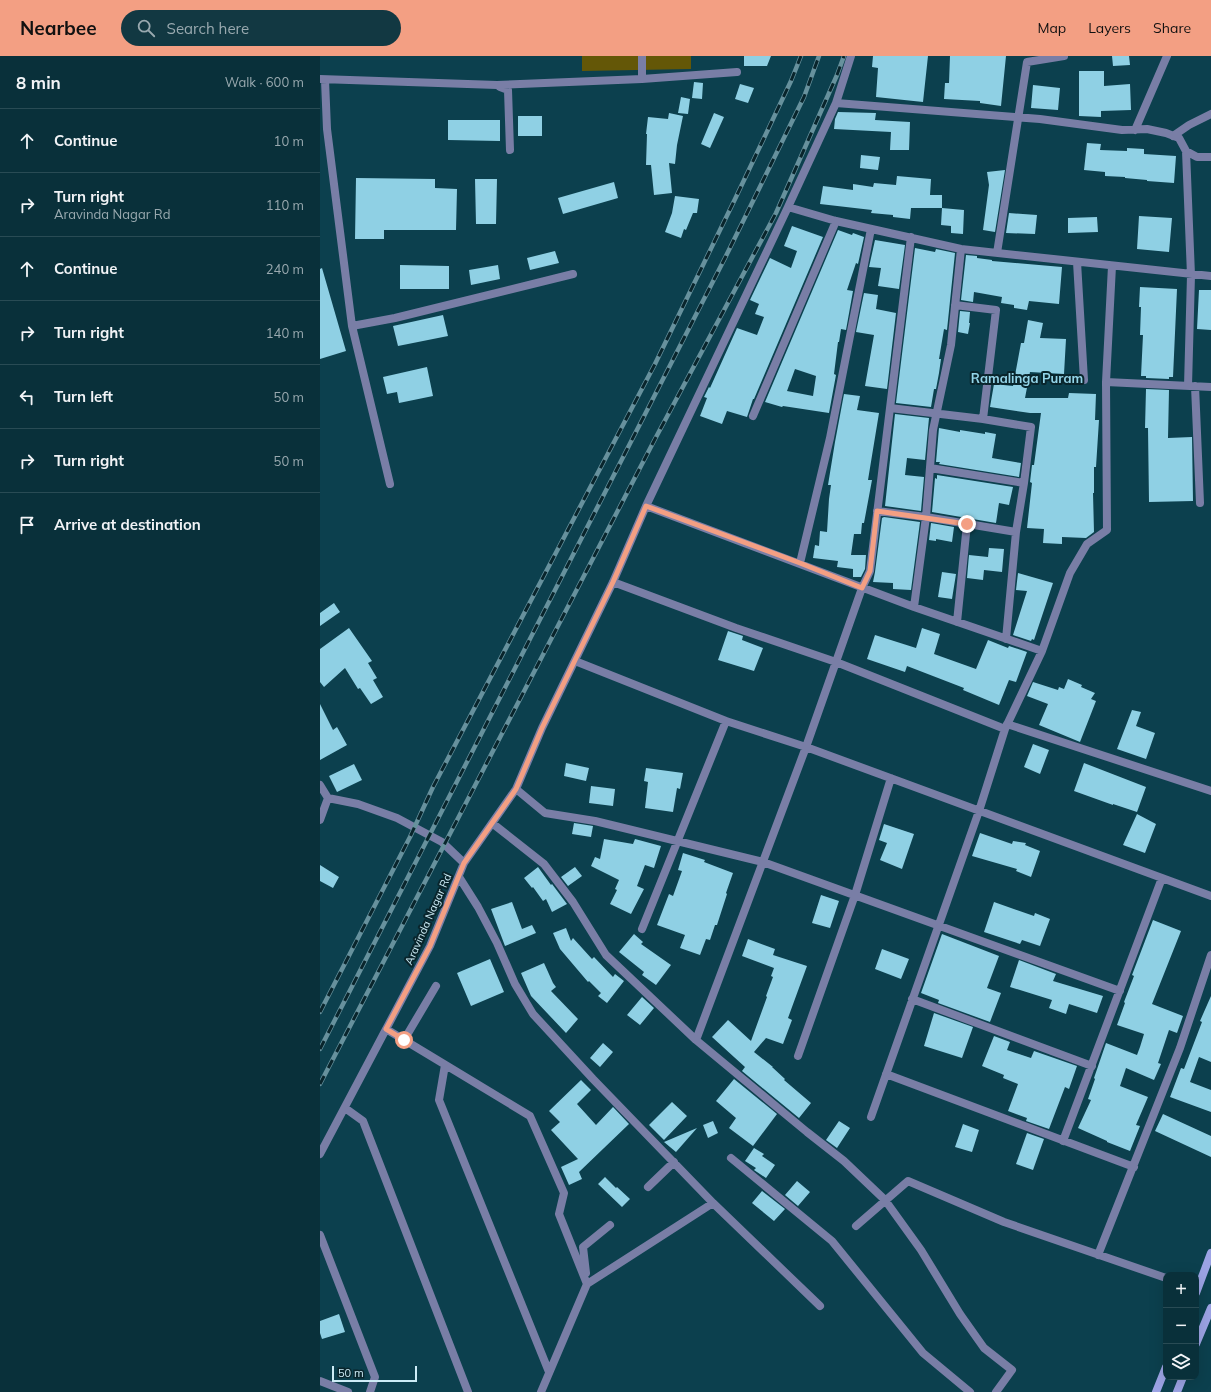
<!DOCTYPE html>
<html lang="en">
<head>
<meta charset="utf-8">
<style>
  :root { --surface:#09303a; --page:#123842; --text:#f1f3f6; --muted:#99a9af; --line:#294b54; --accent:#f39f83 }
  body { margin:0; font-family:Mulish,sans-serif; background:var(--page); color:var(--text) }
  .controls { position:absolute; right:12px; bottom:12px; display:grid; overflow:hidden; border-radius:8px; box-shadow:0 4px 16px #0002 }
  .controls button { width:36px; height:36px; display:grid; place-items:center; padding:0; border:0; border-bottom:1px solid var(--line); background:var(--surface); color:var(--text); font:20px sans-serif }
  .scale { position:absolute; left:12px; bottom:10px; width:85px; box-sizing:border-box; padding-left:4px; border:2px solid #cdecf6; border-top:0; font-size:11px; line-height:14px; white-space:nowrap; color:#cdecf6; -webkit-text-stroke:3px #09252c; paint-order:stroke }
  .stop { position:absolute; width:12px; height:12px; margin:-9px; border:3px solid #f39f83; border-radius:50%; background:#fff }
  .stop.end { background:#f39f83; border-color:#fff; box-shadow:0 1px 4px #0008 }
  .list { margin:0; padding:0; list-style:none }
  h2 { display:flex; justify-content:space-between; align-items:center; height:52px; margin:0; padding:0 16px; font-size:17px }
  h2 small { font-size:13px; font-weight:400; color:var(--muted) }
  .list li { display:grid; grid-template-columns:26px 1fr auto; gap:12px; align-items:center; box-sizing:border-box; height:64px; padding:0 16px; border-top:1px solid var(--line) }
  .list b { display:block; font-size:15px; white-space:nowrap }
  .list p { margin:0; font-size:13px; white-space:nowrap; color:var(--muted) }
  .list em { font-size:13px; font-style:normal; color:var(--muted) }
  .icon { flex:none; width:22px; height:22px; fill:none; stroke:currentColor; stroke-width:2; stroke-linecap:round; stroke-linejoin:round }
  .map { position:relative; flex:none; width:891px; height:1336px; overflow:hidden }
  header { display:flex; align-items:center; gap:24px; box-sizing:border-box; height:56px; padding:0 20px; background:var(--accent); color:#111 }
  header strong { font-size:19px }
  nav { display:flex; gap:22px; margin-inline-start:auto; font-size:14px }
  .search { width:280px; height:36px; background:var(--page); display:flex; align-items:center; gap:10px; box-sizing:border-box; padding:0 14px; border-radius:22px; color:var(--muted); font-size:15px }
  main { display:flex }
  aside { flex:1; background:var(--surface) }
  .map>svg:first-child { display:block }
</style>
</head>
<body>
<header>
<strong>Nearbee</strong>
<div class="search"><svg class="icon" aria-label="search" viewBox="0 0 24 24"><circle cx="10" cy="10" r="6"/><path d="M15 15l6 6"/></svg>Search here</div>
<nav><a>Map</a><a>Layers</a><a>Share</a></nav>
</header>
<main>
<aside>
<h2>8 min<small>Walk · 600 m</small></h2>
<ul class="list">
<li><svg class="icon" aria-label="ahead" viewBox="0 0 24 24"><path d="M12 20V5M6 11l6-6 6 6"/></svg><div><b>Continue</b></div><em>10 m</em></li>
<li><svg class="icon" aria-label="right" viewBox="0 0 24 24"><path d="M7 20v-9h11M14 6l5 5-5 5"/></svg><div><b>Turn right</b><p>Aravinda Nagar Rd</p></div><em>110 m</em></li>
<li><svg class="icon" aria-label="ahead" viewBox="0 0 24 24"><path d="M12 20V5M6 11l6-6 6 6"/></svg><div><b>Continue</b></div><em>240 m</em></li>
<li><svg class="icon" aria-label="right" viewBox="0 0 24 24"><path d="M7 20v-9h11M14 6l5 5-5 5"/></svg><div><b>Turn right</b></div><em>140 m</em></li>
<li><svg class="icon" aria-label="left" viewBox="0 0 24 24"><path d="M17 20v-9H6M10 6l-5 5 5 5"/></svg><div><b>Turn left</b></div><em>50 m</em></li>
<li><svg class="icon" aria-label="right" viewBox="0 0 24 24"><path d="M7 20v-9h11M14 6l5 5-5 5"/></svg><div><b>Turn right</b></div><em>50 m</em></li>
<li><svg class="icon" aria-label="arrive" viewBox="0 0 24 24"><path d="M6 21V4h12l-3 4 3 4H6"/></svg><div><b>Arrive at destination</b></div></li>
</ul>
</aside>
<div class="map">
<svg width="891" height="1336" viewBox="0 0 891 1336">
  <rect width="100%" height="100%" fill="#0c404e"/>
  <path fill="#645707" d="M262,0H371V13L262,15Z"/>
  <path fill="#8fd0e4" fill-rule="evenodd" d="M424,0H451L447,10H424Z
    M553,0H608L603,46L556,41L558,12L552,11Z
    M630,0H686L681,50L660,47V45L624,43L625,27H629Z
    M792,0H809L810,9L793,10Z
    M759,15H784V30L810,28L811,54L781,55V61L759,60Z
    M374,26L383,27L382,43L372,42Z
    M420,28L434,32L428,47L415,43Z
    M713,29L740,32L738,54L711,52Z
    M361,41L370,43L368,58L358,57Z
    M518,56L556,57L555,64L590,66L589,94H570L571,76L514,73L515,63Z
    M349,57L363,60L357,89L355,108L349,107L352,137L334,139L331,109H326L327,78H326L328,61L348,63Z
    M394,57L404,61L390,92L381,88Z
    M198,60H222V80H198Z
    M128,64H180V85L128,84Z
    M767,87L781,88L780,94L807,95V92L824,93V98L856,100L854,127L827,125V124L805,122V121L785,120V116L764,114Z
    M541,99L560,101L558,114L540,112Z
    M685,114L675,176L663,174L669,129L667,116Z
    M577,120L611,123L610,139H622V152H591L590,163L573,161V159L551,157L552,154L500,148L503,130L533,134V128L553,131L554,127L576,129Z
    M36,122L115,123V132L137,133L136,174H64V183H35Z
    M155,123H177L176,168H156Z
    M294,126L298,142L243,158L238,142Z
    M355,140L379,143L377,157H373L366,174L364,173L361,182L345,176L352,157Z
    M622,152L644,154L643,178L631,177V170L621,169Z
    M689,157L717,159L715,178L686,177Z
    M819,160L852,162L849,196L817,193Z
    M777,161L778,176L748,177V162Z
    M472,170L503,181L434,343H433L427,361L407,355L402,368L380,360L387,342L384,341L389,331L390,332L417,272L437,279L444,261L435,258L439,248L430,244L450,202L471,212L477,195L464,190Z
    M518,174L532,179L533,177L544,181L538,208L536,207L527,234L533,235L526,274L521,273L519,286H518L514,318L516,319L509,357L463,350L462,351L445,346ZM475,313L496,320L493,340L467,335Z
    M555,184L585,189L579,233L558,230L561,212L549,211Z
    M595,192L615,196L616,193L635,197L627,274L624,273L619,303H621L619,317L616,333H614L611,351L576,347Z
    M235,195L239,207L210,214L207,202Z
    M646,199L657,200V202L672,204V205L742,211L739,248L709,245L707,254L694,252V249L681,247L682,241L654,236L653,246L641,244Z
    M80,209L129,210V233H80Z
    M178,209L180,223L151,229L149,214Z
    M2,212L26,295L0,303V213Z
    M820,231L857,233L853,321H849V323L826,322V320H821L823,279H820L821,251H819Z
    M879,234H891V274L877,273Z
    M544,237L558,239L556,253L576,257L567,333L545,330L554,279L536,276Z
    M640,255L650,256L649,267H650L648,278L638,276Z
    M123,259L128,280L78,290L73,270Z
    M708,264L723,267L720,282L746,283L744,318L710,316L705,342H748L749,337L776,338L775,364H779L776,411H774V437H773L774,476L766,482L742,481V488L723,487L724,473L707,472L712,427L710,426L712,409H714L721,357H710L670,351L674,328L693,330L701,287H704Z
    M107,311L113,340L79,347L77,336L67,338L63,321Z
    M826,333L849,334L848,382L872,381L873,445L829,446L828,372H825Z
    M524,338L540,340L537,354L559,357L548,424H552L544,467H542L541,478H534L531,499H546L545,513L541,521H533V513L517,511L518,505L493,502L495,489L499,490L500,475L507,476L509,443L511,429H508L515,386Z
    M575,358L609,362L605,404L587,402L585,419L604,421L601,455L565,450Z
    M619,372L640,376V374L665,378V376L676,378L672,402L701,407L699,421L619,408L620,406H616Z
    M617,419L693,431L689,449L679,447L676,467L612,456L615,422L617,423Z
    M564,461L600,466L591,534L573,533V527L553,526L555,516L562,462Z
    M611,467L634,471L632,486L616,483V485L609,484Z
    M669,492L684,493L682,516L664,514L663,524L647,522L649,499L668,501Z
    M622,516L636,518L632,543L618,541Z
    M698,517L733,527L714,584L712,583L711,585L693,579L707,535L696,534Z
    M14,547L20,556L0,570V557Z
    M29,572L52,605L48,607L57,622L53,624L63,641L51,648L40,632L38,633L25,612L4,631L0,626V593Z
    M602,572L620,578L614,598L656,613L668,584L688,592L689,590L707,596L696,626L689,624L679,649L643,634L644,632L587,610L585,616L547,603L555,579L596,592Z
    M408,575L423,580L422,584L443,592L434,615L398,604Z
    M748,623L762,629L761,631L775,637L771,643L776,645L760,686L719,669L728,648L707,640L713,626L738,634L739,631L744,633Z
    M0,648L13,674L17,671L27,689L0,704Z
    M812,654L821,656L816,670L835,677L826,703L797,693Z
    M713,688L729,694L720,718L704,711Z
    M246,707L269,712L266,725L244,720Z
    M764,707L826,731L817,756L793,748V749L754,735Z
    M34,708L42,724L17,736L9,720Z
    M326,712L363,717L360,733L357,732L353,756L325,752L328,726L324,725Z
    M271,730L295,733L293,750L269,747Z
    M817,758L836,768L825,797L803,789Z
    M254,767L273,770L271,781L252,778Z
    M564,768L594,778L582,813L560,804L567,787L559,784Z
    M660,777L692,788L693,785L706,787L705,789L720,795L711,821L696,815L697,813L652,800Z
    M284,783L313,788L315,783L341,790L334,812L325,809L317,830L324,833L311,858L290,848L297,834L295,833L299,824L271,810L275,801L280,803Z
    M363,797L385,804L384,806L413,817L406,837L407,838L397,869H395L390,884L386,883L380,899L360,892L365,879L337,869L349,838L353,840L362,815L358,814Z
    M0,809L19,821L13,832L0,825Z
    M218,811L231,829L232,828L247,848L232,856L226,843L223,845L213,831L212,832L204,822Z
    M255,811L262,820L248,830L241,821Z
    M501,839L519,845L510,872L492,867Z
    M192,846L202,873L212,869L216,877L185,890L171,853Z
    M674,846L714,860L715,857L730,863L720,890L702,884L700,888L664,876Z
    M833,864L861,875L832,948L863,960L857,977L849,974L838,1007L841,1008L834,1024L806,1012L800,1030L828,1041L816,1069L820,1070L810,1095L787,1086V1085L758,1072L771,1044L768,1043L775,1023L774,1022L786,987L817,999L820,991L824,978L797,969L805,947L804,946L814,920L812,919Z
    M246,872L251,885L253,882L272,903L274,901L293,921L295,918L304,925L287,947L278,940L281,937L269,925L268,926L240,893L233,877Z
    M314,878L323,886L321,888L351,909L336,929L322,919L324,916L299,896Z
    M622,878L679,900L667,932L681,937L670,966L618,947L619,944L601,937Z
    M428,883L455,893L453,899L487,910L468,962L472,964L463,988L446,982L434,996L453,1011H452L465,1023L464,1024L491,1047L479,1062L422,1015L425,1011L392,981L408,964L431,985L447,941L446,940L453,921L451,920L454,912L422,900Z
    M562,893L589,903L581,923L555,913Z
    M170,903L184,936L151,950L137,917Z
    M699,904L736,918L733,925L783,940L777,957L749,948L746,958L729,952L732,944L690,931Z
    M224,907L233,927L236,931L231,935L258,963L246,977L211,940L201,917Z
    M891,940V1006L879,1001L870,1026L891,1034V1056L850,1041L861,1012L864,1013L882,966L880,965Z
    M322,941L334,952L320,969L307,959Z
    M614,957L653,971L642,1002L604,990Z
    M674,980L690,986L687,994L711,1002L714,995L757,1010L749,1033L745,1031L729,1073L706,1065L707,1062L688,1055L698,1028L683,1022L684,1019L662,1010Z
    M283,987L293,996L280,1011L270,1002Z
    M414,1023L457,1058L433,1090L409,1072L416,1062L396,1045Z
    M261,1024L271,1034L257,1048L276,1069L293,1051L309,1068L259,1116L262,1123L249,1129L241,1111L258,1103L231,1074L240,1066L229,1055Z
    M352,1046L367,1060L344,1084L329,1069Z
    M843,1058L891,1080V1101L835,1075Z
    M393,1065L398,1077L388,1082L383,1069Z
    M519,1065L530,1072L517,1092L506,1084Z
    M643,1068L659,1074L652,1096L635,1091Z
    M377,1072L356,1096L344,1086Z
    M707,1077L724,1083L713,1114L696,1108Z
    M434,1092L444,1098L442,1100L455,1109L446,1122L434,1114L436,1112L425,1105Z
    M285,1121L296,1132L297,1131L310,1143L302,1151L278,1128Z
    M477,1125L490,1136L478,1150L465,1139Z
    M442,1135L465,1153L454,1165L432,1147Z
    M19,1258L25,1276L2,1283L0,1277V1265Z"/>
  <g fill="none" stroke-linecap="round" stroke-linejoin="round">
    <path stroke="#797ea6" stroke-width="8" d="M531,0L516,47L720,63L802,74L827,73L846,77L859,82L866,95
      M0,23L177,29L322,23L417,16
      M322,23V0
      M5,24L7,73L32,270L70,428
      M180,31L188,34L190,94
      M815,74L847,0
      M853,80L869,69L891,58
      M468,151L516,47
      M677,197L707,6L744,0
      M757,206L764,324
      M635,249L676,254L663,363
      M32,270L75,262L253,218
      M786,326L891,331
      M868,330L871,219L866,95L877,101H891
      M875,330L880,447
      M570,352L663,363L711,371L704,427L696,476L686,583
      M433,360L516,165
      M610,412L704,427
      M326,450L594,551L606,461L613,374L631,289L641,193
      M557,455L606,461L696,476
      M480,507L510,382L551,173
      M293,526L416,572L516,606L685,673L659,755L551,1061
      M594,551L722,595
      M637,566L647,468
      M255,605L406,665L486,691L891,840
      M687,668L891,735
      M685,673L722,595L750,517L767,488L787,474L786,326L792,210
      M0,729L8,742L38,748L77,762L122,786L144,807L110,890L0,1098
      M196,733L225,757L275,765L443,806L800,935
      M0,764L8,742
      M172,767L224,808L253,846L286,899L376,984L487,1076L524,1105L565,1144L601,1194L640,1258L664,1292L692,1314L676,1336
      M144,807L196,733L222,672L293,526L326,450L468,151L516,165L641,193L891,220
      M139,821L158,851L177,887L195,928L213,958L273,1023L393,1147L500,1250
      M322,873L406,665
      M592,943L772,1010
      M66,973L210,1060L244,1137L239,1158L267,1228
      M84,984L116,930
      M376,984L486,691L542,532L550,515L591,181
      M478,1000L535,839L571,722
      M125,1009L119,1044L229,1316
      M566,1018L814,1111
      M25,1052L43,1065L148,1336
      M743,1085L842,822
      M411,1102L512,1185L603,1297L650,1336
      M328,1131L354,1106
      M536,1170L588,1125L684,1166L846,1222
      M0,1179L55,1321L50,1336
      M778,1199L860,992L891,899
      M266,1217L263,1191L290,1169
      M0,1325L28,1336
      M221,1336L267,1228L393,1147"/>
    <path stroke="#9ca3e4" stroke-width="8" d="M876,1237L891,1197
      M876,1288L891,1252
      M836,1336L846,1311
      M857,1336L863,1321"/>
    <g stroke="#67919d" stroke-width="4.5">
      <path id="rail" d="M0,956L90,781L113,731L335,308L416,141L471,25L481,0
        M0,993L405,202L484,41L499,0
        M0,1028L335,383L456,157L517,19L524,0"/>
    </g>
    <use href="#rail" stroke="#09252c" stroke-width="3" stroke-dasharray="9" stroke-linecap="butt"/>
  </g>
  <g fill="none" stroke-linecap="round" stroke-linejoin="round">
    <path stroke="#f39f83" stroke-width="5" d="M84,984L66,973L110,890L144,807L196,733L222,672L293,526L326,450L480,507L542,532L550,515L557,455L647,468"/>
  </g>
  <g text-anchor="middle" stroke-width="4" stroke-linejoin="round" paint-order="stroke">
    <g font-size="11" fill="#cdecf6" stroke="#09252c">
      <text transform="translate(108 863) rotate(-66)" y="4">Aravinda Nagar Rd</text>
    </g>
    <g font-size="13" font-weight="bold" fill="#94d5e9" stroke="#09252c">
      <text x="707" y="327">Ramalinga Puram</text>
    </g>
  </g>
</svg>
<div class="controls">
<button>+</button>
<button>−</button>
<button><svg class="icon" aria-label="layers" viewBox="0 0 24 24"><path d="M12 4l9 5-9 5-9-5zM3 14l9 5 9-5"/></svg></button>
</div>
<div class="scale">50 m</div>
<div class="stop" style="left:84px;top:984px"></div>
<div class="stop end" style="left:647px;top:468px"></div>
</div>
</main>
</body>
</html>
